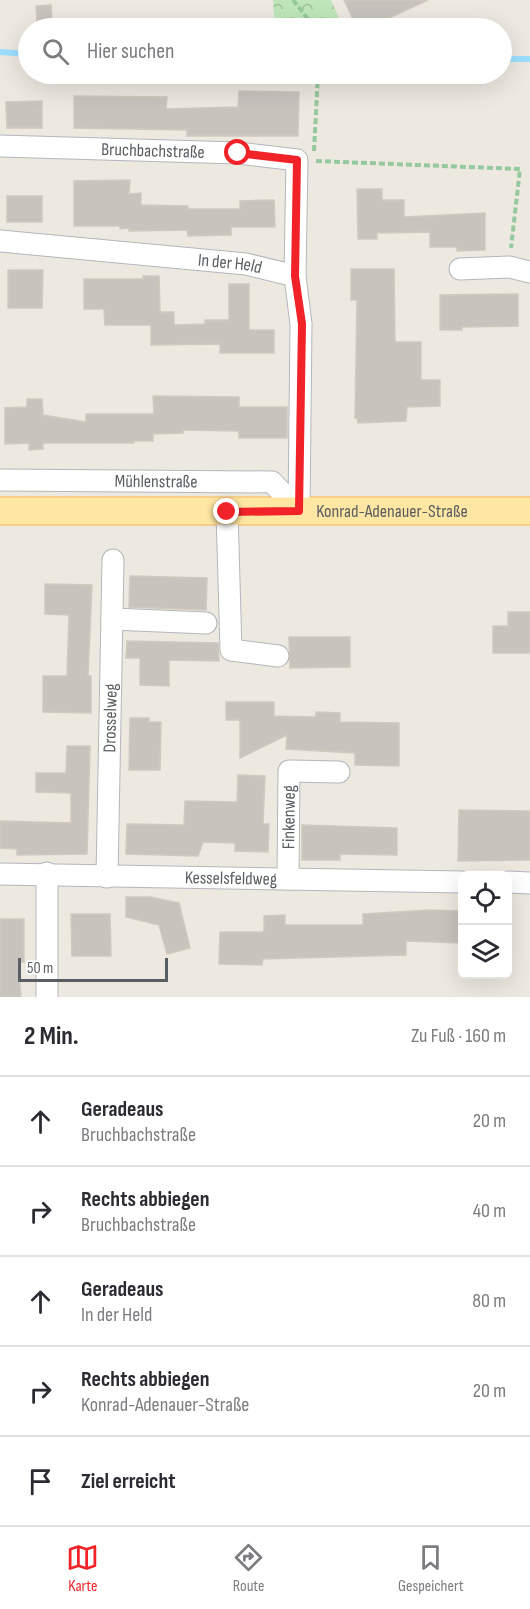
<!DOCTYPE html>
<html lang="de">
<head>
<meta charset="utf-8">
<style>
  :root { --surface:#fff; --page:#f7f7f7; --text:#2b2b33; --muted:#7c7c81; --line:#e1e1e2; --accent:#f12228 }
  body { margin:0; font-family:"Sofia Sans Condensed",sans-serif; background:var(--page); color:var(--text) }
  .controls { position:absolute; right:18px; bottom:18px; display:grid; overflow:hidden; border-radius:9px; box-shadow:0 6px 24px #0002 }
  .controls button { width:54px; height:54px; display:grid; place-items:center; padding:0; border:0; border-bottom:2px solid var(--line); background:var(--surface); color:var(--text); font:30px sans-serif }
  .scale { position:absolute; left:18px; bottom:15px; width:150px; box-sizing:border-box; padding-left:6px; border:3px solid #595e62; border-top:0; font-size:16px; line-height:21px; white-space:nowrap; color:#595e62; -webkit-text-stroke:4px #fff; paint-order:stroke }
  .stop { position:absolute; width:18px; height:18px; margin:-14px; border:4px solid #f12228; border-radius:50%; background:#fff }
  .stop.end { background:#f12228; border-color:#fff; box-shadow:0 2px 6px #0008 }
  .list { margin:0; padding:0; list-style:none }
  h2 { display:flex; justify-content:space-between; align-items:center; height:78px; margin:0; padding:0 24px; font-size:26px }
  h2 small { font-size:20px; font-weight:400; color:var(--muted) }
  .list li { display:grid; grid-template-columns:39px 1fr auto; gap:18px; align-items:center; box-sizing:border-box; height:90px; padding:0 24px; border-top:2px solid var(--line) }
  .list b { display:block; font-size:22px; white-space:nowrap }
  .list p { margin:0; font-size:20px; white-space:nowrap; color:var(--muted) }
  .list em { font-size:20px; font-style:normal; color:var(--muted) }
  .icon { flex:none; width:33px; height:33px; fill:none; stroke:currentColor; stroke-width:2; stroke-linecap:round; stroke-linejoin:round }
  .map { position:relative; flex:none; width:530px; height:997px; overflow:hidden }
  .search { position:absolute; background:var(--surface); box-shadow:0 6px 24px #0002; left:18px; right:18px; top:18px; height:66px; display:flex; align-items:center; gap:15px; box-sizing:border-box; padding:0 21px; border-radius:33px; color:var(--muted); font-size:22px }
  .sheet { height:528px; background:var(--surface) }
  nav { display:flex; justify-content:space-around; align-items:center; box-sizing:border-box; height:84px; border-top:2px solid var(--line); background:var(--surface); font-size:16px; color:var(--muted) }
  nav a { display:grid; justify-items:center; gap:3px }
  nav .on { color:var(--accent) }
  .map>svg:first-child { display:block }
</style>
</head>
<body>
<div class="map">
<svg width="530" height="997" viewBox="0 0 530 997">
  <defs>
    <pattern id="park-crowns" width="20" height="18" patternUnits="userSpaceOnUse" patternTransform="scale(1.5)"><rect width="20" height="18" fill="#bfe6ba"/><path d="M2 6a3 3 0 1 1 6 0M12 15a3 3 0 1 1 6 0" fill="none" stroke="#9ebe9b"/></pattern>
  </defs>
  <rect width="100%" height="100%" fill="#ede8e0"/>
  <path fill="url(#park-crowns)" d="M273,0H331L343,28H275Z"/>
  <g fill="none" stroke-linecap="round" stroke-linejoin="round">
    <path stroke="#9ddfff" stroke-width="6" d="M0,52L28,54
      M502,59H530"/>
  </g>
  <path fill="#c8c3bd" stroke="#d1c9be" stroke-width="1.5" d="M344,0H428L367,28H357Z
    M51,5L52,21L37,22L36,6Z
    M239,91L299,92L298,136H187V130L74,128V96L167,97L166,109L238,107Z
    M42,101V128H7L6,102Z
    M130,180L129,194L141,193V205L188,206L187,209H240V201L274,200L275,227H231V235L188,236L187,230L129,231V228L120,229V226H74V181Z
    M357,189H382V200H404V217L485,213V250L457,251V247H430V232L377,233V239H358Z
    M7,196H42V222H7Z
    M351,269H394L395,342H421V380H440V406L407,407L406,421L358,423L357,418H355L357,300H351Z
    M8,270H43L42,308H8Z
    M143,276H159L160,312H174V325L205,324V320H229V284H249V330H274V353H220V344L151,345V325H105L104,309H84V279H143Z
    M518,294V326L462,327V330H440V295Z
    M153,396L239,397V407H287V438H239V431L183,430V433L153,434V441H134V443H43V449L29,450V443L5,444V408L27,407V399H42L43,415L86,422V414H154Z
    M130,576L207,578L206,610L129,607Z
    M45,584L92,585L88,676H91V713L43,712V676H67L69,615L45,614Z
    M508,612H530V653H493V626H508Z
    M289,637H350V667L290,668Z
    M127,641L218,643L219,661L169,660V686L140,685V658H126Z
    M226,702H274V716L316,717V712L340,713V722L399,723V766L355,765V753L286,749L287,735L240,758V720H226Z
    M130,718H149V722H161L160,770H129Z
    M67,746H90L87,854L17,855V849L0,848V821L71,823V793L36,792V773H66Z
    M238,775L265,776L263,824H269L268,852L235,851V843L203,842L198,856L126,854L127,824L184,825L185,801L237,802Z
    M459,810L530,811V860L458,861Z
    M302,825L397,828V855L340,854V860H302Z
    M126,897H150L179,903L190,948L167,954L159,925L126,917Z
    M430,910L462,911V943L406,941V955L263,959L262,965L219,964L220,932H264V916L285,915V925H363V914Z
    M71,914H110L111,956H72Z
    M0,919H24V962H18L21,997H0Z"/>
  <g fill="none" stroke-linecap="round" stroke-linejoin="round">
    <g stroke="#b3b7bc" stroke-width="23">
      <g id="minor">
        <path id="s1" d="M0,146L238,153L297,160L295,276L301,324L299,511"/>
        <path id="s2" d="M0,241L246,264L295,276"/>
        <path d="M460,269L509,267L530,272"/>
        <path id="s3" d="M0,480L272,482L299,511"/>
        <path d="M227,512L231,650L278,656"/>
        <path d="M112,619L206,623"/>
        <path id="s4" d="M0,874L462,882"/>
        <path id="s5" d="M107,877L113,560"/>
        <path id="s6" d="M288,879L289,771L339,772"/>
        <path d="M508,882L530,883"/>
        <path d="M47,997V873"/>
      </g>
    </g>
    <g stroke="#f8b64e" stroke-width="29">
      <g id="major">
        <path id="s7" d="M0,511H530"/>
      </g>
    </g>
    <path stroke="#95ca9e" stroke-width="4" stroke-dasharray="6 3" stroke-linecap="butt" d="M293,0L315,28
      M314,151L318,74
      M316,161L520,169L511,248"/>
    <use href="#minor" stroke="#fff" stroke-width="21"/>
    <use href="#major" stroke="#ffe6a2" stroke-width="27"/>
  </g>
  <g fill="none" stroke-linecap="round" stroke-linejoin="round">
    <path stroke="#f12228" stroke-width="8" d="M227,512L299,511L302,324L295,276L297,160L238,153"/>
  </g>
  <g text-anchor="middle" stroke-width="5" stroke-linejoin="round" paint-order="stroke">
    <g font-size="18" fill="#595e62" stroke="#fff">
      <text dy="6" stroke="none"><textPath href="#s1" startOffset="153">Bruchbachstraße</textPath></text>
      <text dy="6" stroke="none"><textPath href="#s2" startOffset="231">In der Held</textPath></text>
      <text dy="6" stroke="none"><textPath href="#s3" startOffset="156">Mühlenstraße</textPath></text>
      <text dy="6" stroke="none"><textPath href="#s7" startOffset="392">Konrad-Adenauer-Straße</textPath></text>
      <text dy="6" stroke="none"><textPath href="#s5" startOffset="159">Drosselweg</textPath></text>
      <text dy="6" stroke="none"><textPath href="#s6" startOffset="62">Finkenweg</textPath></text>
      <text dy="6" stroke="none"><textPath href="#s4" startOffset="231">Kesselsfeldweg</textPath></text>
    </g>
  </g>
</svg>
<div class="controls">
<button><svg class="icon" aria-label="locate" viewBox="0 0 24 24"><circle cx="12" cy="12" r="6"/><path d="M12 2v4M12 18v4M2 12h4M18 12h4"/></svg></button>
<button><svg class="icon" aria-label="layers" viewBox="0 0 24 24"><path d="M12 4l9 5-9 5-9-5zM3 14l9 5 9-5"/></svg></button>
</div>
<div class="scale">50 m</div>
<div class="stop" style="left:238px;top:153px"></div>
<div class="stop end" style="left:227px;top:512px"></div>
<div class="search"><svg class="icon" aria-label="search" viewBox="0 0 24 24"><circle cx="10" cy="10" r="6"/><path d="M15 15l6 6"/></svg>Hier suchen</div>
</div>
<section class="sheet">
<h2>2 Min.<small>Zu Fuß · 160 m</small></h2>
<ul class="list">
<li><svg class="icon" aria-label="ahead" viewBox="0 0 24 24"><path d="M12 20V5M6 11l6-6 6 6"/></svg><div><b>Geradeaus</b><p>Bruchbachstraße</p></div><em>20 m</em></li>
<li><svg class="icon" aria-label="right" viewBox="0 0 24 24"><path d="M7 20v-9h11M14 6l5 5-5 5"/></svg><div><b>Rechts abbiegen</b><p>Bruchbachstraße</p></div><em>40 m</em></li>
<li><svg class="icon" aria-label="ahead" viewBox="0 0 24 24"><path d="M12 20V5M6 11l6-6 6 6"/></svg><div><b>Geradeaus</b><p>In der Held</p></div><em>80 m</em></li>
<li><svg class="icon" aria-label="right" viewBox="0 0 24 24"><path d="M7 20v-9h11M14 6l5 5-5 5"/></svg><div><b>Rechts abbiegen</b><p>Konrad-Adenauer-Straße</p></div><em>20 m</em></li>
<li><svg class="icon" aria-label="arrive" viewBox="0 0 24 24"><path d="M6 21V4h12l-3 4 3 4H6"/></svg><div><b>Ziel erreicht</b></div></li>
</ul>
</section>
<nav>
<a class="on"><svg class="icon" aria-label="map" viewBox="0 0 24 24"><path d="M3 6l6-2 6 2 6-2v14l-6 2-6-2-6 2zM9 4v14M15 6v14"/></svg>Karte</a>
<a><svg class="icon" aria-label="directions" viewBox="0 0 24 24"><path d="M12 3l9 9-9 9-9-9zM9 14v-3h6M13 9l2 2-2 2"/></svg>Route</a>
<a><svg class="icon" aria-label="saved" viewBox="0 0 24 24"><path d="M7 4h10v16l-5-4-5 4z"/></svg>Gespeichert</a>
</nav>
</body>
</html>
